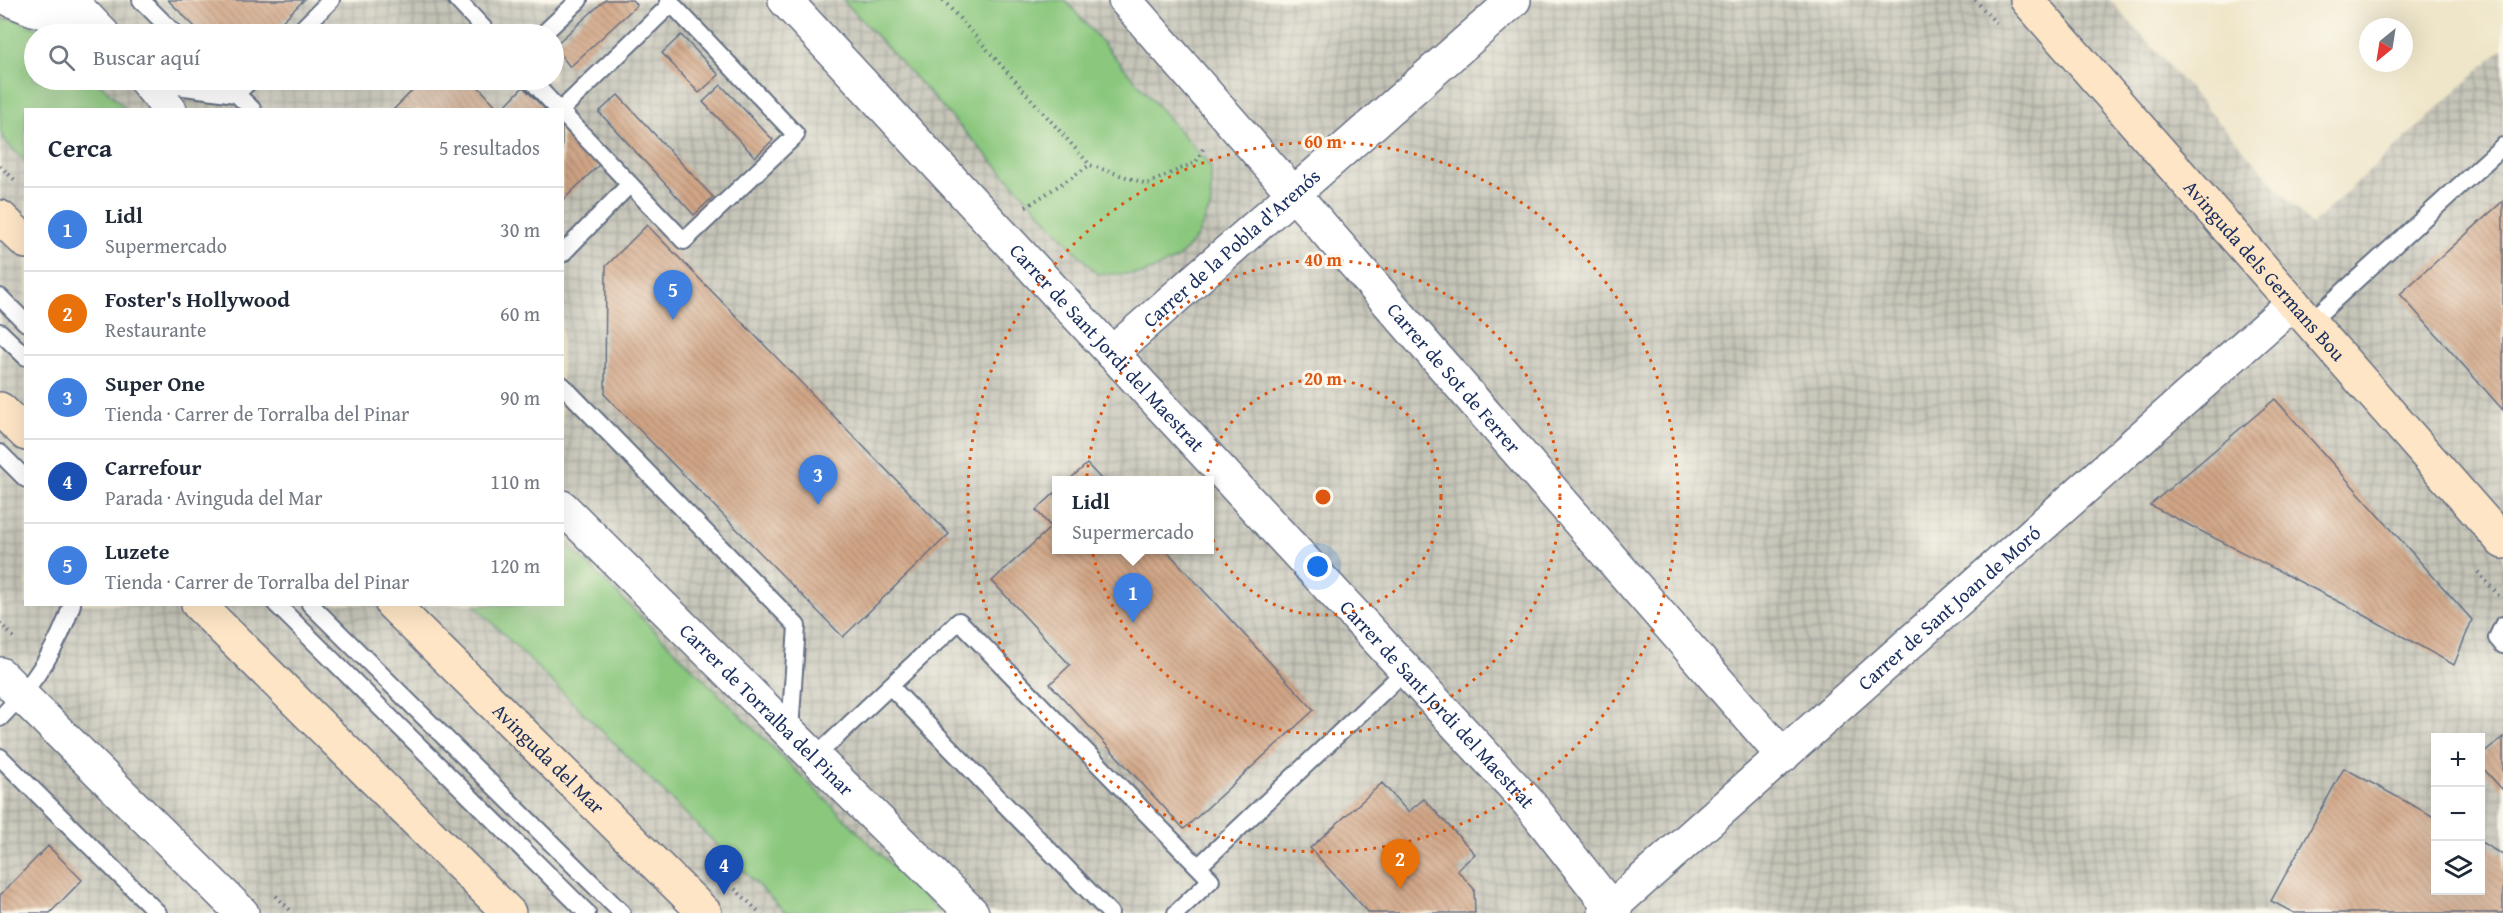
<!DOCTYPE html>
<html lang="es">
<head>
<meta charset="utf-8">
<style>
  :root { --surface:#fff; --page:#f2f2f3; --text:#1f2937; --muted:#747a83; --line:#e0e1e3; --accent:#b45309 }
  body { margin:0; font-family:"Gentium Book Plus",serif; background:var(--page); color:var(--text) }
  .controls { position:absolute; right:18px; bottom:18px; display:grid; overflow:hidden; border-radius:0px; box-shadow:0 6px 24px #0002 }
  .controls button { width:54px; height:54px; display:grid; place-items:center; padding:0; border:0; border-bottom:2px solid var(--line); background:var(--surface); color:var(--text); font:30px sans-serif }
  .compass { position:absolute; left:2359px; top:18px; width:54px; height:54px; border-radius:50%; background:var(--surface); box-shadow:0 6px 24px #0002; rotate:210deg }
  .you { position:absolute; left:1318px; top:567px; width:21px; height:21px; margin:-15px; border:4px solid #fff; border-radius:50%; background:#1a73e8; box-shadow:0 0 0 9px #1a73e833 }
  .badge { display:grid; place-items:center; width:39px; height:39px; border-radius:50%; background:var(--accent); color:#fff; font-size:20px; font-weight:700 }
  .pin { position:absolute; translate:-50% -50px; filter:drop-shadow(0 2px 3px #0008) }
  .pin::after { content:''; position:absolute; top:32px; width:21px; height:18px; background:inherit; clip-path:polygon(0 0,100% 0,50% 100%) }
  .popup { position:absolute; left:1052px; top:476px; width:162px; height:78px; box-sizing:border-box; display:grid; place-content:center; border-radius:0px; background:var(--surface); filter:drop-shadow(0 2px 4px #0005); font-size:20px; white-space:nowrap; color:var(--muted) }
  .popup b { font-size:22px; color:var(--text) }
  .popup::after { content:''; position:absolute; left:50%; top:100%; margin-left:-12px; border:12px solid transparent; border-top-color:var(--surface) }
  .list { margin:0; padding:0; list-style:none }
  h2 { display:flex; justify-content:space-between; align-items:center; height:78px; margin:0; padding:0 24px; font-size:26px }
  h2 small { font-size:20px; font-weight:400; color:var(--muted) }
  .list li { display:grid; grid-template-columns:39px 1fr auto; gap:18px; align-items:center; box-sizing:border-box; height:84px; padding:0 24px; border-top:2px solid var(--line) }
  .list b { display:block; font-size:22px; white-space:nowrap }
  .list p { margin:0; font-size:20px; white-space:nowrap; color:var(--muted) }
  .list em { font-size:20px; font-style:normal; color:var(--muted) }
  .icon { flex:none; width:33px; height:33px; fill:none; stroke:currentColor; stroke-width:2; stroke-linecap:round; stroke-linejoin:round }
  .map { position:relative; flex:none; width:2503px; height:913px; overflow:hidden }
  .search { position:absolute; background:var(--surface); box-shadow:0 6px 24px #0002; left:24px; top:24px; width:540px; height:66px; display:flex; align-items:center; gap:15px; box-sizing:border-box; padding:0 21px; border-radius:33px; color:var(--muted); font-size:22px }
  .panel { position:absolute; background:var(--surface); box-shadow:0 6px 24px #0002; left:24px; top:108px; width:540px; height:498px; border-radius:0px }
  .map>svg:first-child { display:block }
</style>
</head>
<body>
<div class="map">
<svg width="2503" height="913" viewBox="0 0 2503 913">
  <defs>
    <pattern id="industrial-grid" width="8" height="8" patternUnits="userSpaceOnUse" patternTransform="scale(1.5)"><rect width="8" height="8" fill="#c6c5b8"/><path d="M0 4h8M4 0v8" fill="none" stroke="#a0a099"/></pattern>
    <pattern id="building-back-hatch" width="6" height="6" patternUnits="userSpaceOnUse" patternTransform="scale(1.5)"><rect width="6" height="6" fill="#d2a686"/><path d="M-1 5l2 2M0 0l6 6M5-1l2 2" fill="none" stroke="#aa8871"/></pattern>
  </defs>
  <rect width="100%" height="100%" fill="#fbf7ec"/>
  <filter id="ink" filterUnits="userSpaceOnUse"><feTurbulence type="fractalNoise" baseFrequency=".0167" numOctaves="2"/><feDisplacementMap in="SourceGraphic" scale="12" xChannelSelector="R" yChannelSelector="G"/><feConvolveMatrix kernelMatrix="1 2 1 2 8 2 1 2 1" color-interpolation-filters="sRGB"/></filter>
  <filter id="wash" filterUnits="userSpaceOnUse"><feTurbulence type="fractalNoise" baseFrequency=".008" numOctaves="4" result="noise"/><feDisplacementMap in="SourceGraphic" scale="24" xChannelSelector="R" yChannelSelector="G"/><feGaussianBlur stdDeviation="1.35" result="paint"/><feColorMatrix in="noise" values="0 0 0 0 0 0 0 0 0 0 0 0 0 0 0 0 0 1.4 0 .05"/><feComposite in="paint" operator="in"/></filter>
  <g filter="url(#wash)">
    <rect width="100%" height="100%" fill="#efe6c9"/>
    <path fill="url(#industrial-grid)" fill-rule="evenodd" d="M0,0H2110L2311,225L2503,48V913H0ZM34,34H554V80H34ZM26,110H562V604H26ZM1056,480H1210V550H1056ZM2436,738H2480V890H2436Z"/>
    <path fill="#8bc87e" stroke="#537c6e" stroke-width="1.5" d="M843,0H1065L1211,167V206L1197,237L1177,259L1143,274H1097Z
      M14,19L50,34H34V80H96L126,109L26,110L25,161L6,142L0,132V20Z
      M563,540L940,913H786L474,605L562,604Z"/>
    <g id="blocks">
      <path fill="url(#building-back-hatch)" d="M168,0H304L269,34H202Z
        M605,0H632L637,5L570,67L554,46Z
        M681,35L719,75L699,93L662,53Z
        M423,80H472L500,110H393Z
        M721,85L773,140L755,157L703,102Z
        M523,87L546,110H501Z
        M618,95L713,197L694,215L599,112Z
        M562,126L600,164L562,201Z
        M2503,201V410L2400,294Z
        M647,225L949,534L843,637L605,395L606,266Z
        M2275,399L2472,620L2454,665L2355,610L2150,505Z
        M1087,464L1102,480H1069Z
        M1056,492V550H1166L1314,710L1184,829L1050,684L1070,665L992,581L1051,527L1036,510Z
        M2503,737V790L2481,766V756Z
        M2344,768L2436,818V891H2481V842L2503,855V913H2294L2271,901Z
        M1382,783L1408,812L1424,799L1475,854L1457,870L1474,889L1475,913H1369L1310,848Z
        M48,846L82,880L50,913H0V895Z"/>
    </g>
  </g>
  <g filter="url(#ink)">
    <use href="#blocks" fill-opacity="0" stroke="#656f83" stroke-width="1.5"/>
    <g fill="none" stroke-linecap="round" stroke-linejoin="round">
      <g stroke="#656f83" stroke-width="20">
        <path id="lane" d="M141,0L175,34
          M457,0L489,34
          M297,34L331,0
          M543,34L579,0
          M222,80L253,110
          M531,80L559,110
          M148,82L236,94
          M236,94L251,80
          M561,110L672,3
          M562,113L684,241L796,135L668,0
          M562,254L630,184
          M0,297L26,323
          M2310,322L2503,146
          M0,332L26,357
          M562,385L797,626L790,731
          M0,453L26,479
          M276,604L587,913
          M310,604L622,913
          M2503,625L2497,638L2503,645
          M0,718C33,685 58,649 72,604
          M0,757L158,913
          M815,757L890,686
          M1199,866L1406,670
          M1110,913L890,686L959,621L1211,880L1176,913"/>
      </g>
      <g stroke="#656f83" stroke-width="36">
        <g id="street">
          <path d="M11,0C30,7 62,27 75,0"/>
          <path id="s1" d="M785,0L1528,802L1615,913"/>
          <path id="s2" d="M1125,0L1783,756"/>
          <path d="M74,4L103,34"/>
          <path d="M145,80L170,110"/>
          <path id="s3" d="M1112,353L1514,0"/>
          <path id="s4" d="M562,507L972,913"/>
          <path d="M0,674L242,913"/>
          <path id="s5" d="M1605,913L2293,303"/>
        </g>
      </g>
      <g stroke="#656f83" stroke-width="36">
        <g id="secondary">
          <path id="s6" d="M2027,0L2503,542"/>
          <path d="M0,217L26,242"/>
          <path d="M0,409L26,434"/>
          <path d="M198,604L509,913"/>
          <path id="s7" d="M392,604L705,913"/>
        </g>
      </g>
      <path stroke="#656f83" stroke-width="4" stroke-dasharray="1.5 4.5" stroke-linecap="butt" d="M943,0L1090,165L1147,184L1196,162L1204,147
        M1975,0L1996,23
        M0,166L17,182
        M1026,207L1090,165
        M2478,572L2501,598
        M0,623L16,640
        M735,889L760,913
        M276,896L293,913"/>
      <use href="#lane" stroke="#fff" stroke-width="16"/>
      <use href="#street" stroke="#fff" stroke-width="33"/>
      <use href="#secondary" stroke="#fde5c5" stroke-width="33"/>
    </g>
  </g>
  <g fill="none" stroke="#de5710" stroke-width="3" stroke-dasharray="3 6">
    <circle cx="1323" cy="497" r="118"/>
    <circle cx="1323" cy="497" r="237"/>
    <circle cx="1323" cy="497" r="355"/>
  </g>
  <g text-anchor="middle" stroke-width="6" stroke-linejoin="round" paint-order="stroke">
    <g font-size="20" fill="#1b2f5e" stroke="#fbf7ec">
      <text dy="7" stroke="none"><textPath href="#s3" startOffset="159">Carrer de la Pobla d'Arenós</textPath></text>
      <text dy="7" stroke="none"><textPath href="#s6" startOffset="360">Avinguda dels Germans Bou</textPath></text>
      <text dy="7" stroke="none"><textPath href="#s1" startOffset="474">Carrer de Sant Jordi del Maestrat</textPath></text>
      <text dy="7" stroke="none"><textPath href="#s2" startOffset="501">Carrer de Sot de Ferrer</textPath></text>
      <text dy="7" stroke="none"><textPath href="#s5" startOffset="460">Carrer de Sant Joan de Moró</textPath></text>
      <text dy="7" stroke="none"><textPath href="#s1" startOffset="960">Carrer de Sant Jordi del Maestrat</textPath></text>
      <text dy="7" stroke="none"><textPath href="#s4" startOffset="288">Carrer de Torralba del Pinar</textPath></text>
      <text dy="7" stroke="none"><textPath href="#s7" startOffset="220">Avinguda del Mar</textPath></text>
    </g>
  </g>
  <circle cx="1323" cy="497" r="9" fill="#de5710" stroke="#fbf7ec" stroke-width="3"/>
  <g font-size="18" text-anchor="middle" font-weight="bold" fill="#de5710" stroke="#fbf7ec" stroke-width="6" stroke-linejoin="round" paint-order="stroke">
    <text x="1323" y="148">60 m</text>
    <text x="1323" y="266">40 m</text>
    <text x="1323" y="385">20 m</text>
  </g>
</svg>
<div class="controls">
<button>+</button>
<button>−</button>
<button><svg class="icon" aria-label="layers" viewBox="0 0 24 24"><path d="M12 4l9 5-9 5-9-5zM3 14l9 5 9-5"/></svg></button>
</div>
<svg class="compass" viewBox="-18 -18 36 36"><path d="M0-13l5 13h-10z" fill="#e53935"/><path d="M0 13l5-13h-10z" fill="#747a83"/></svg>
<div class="you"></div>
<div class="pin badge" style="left:1133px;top:623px;background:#3f7fe0">1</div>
<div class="popup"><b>Lidl</b>Supermercado</div>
<div class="pin badge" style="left:1400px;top:889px;background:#e8710a">2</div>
<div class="pin badge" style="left:818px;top:505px;background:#3f7fe0">3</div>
<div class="pin badge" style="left:724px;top:895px;background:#1a4fb4">4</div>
<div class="pin badge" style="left:673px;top:320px;background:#3f7fe0">5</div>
<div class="search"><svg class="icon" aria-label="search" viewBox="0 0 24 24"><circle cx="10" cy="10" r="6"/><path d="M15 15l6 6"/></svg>Buscar aquí</div>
<section class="panel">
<h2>Cerca<small>5 resultados</small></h2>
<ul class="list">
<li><span class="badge" style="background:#3f7fe0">1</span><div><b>Lidl</b><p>Supermercado</p></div><em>30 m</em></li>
<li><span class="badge" style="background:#e8710a">2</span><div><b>Foster's Hollywood</b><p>Restaurante</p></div><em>60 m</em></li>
<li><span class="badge" style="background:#3f7fe0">3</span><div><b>Super One</b><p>Tienda · Carrer de Torralba del Pinar</p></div><em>90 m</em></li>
<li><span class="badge" style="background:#1a4fb4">4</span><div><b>Carrefour</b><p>Parada · Avinguda del Mar</p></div><em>110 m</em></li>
<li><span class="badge" style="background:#3f7fe0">5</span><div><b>Luzete</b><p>Tienda · Carrer de Torralba del Pinar</p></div><em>120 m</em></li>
</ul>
</section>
</div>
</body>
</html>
